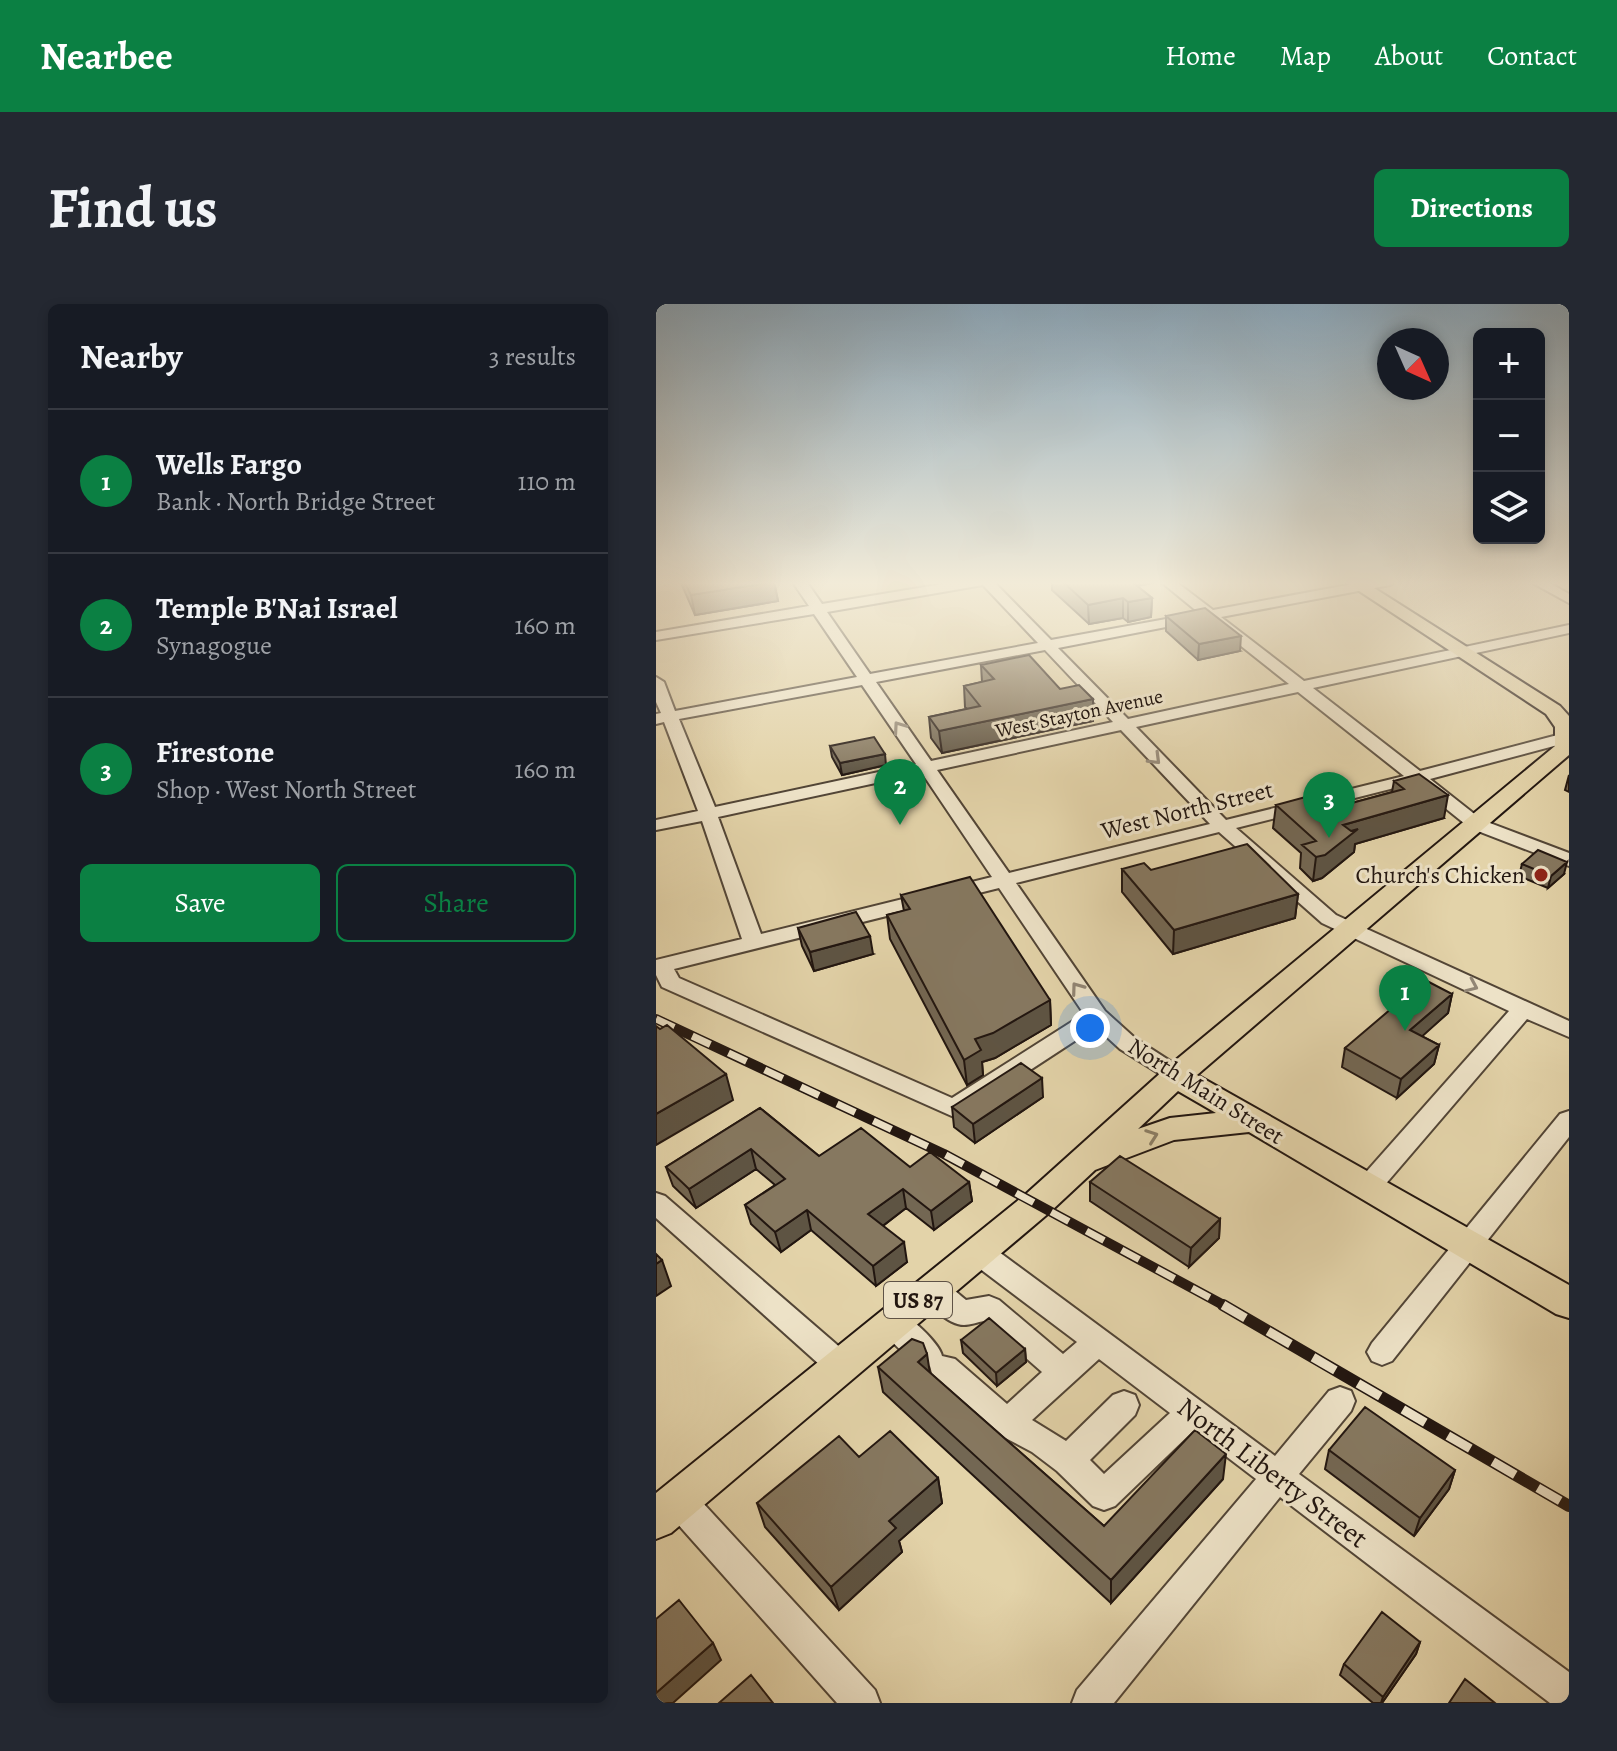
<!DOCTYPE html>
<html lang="en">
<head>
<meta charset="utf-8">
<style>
  :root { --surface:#171b24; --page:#242831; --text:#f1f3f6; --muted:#9ea1a6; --line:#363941; --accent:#0b8043 }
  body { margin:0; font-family:Alegreya,serif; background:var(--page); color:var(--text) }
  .controls { position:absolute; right:24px; top:24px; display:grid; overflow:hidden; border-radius:12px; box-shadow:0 4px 12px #0003 }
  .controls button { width:72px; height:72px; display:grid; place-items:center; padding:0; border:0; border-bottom:2px solid var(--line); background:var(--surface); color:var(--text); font:40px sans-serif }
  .compass { position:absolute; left:721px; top:24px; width:72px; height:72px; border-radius:50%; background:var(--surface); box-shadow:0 4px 12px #0003; rotate:135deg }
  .you { position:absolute; left:434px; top:724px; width:28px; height:28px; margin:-20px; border:6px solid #fff; border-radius:50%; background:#1a73e8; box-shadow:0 0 0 12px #1a73e833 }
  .badge { display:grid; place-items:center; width:52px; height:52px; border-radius:50%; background:var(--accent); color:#fff; font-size:26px; font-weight:700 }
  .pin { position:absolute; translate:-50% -66px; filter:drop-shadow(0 2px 4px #0008) }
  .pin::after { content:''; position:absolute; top:42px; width:28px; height:24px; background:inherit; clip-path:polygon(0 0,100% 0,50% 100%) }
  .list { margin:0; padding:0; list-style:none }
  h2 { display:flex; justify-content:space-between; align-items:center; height:104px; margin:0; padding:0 32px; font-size:34px }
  h2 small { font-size:26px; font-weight:400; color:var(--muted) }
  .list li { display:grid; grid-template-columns:52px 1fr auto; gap:24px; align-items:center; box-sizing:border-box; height:144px; padding:0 32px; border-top:2px solid var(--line) }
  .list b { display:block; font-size:30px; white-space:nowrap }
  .list p { margin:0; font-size:26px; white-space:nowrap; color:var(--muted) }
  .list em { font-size:26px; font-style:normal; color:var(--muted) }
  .actions { display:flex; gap:16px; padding:24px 32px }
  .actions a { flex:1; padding:18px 0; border:2px solid var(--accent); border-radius:12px; text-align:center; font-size:28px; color:var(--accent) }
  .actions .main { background:var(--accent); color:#fff }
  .icon { flex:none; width:44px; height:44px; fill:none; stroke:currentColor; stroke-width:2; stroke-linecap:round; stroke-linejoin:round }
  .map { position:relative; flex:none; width:913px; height:1399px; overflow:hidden; border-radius:12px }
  header { display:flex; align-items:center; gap:48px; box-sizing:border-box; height:112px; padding:0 40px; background:var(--accent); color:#fff }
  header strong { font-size:38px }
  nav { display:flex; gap:44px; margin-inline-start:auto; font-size:28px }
  .intro { display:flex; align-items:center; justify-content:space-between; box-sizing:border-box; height:192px; padding:0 48px }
  h1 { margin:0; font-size:56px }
  .button { padding:20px 36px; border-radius:12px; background:var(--accent); color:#fff; font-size:28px; font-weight:700 }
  main { display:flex; gap:48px; padding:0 48px }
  aside { flex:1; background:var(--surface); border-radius:12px; box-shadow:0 4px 12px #0003 }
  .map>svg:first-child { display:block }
</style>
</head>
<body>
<header>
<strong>Nearbee</strong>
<nav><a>Home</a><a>Map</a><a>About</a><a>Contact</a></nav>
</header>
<div class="intro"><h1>Find us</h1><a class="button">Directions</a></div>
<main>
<aside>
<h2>Nearby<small>3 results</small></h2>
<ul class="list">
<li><span class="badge">1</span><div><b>Wells Fargo</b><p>Bank · North Bridge Street</p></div><em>110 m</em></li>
<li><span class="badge">2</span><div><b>Temple B'Nai Israel</b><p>Synagogue</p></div><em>160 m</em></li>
<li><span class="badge">3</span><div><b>Firestone</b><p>Shop · West North Street</p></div><em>160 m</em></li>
</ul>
<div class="actions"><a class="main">Save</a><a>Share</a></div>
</aside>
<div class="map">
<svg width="913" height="1399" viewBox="0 0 913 1399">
  <rect width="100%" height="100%" fill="#e3d3a9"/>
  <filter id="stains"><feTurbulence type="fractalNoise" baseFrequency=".0025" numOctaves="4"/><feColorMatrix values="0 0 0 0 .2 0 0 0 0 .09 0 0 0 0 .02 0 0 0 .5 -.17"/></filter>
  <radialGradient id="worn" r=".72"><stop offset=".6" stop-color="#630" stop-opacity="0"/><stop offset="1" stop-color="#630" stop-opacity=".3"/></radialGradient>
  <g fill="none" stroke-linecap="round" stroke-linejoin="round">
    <g stroke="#524536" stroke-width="4">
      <path id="minor" d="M136,277H150L166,300L305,277H337L395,336L543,309L504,277H519L557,306L713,277H741L734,281L565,313L648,377L913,321V329L657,384L764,467L913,428V438L774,475L826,516L913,549V562L814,524L758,479L580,524L680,611L913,717V733L871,715L721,890L712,893L703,890L699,883L703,876L853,707L666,619L563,528L360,579L449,707L480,735L528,766L532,772L528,778L520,780L464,745L440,723L307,810L298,813L6,683L0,671V656L86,635L46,517L0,526V516L42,507L8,418L0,420V410L5,409L0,398V373L8,378L19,407L201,373L158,310L0,336V328L153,302ZM327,281L382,339L214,370L171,308ZM551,315L633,380L472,415L402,344ZM389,346L457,418L275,457L220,378ZM206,381L260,460L59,503L23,415ZM642,388L748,472L570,516L480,423ZM465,426L554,520L353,569L281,466ZM266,469L336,573L105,630L62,513ZM343,584L428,710L296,794L23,674L18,665Z
        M873,277H890L913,290V299Z
        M913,807V833L736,1057L726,1061L716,1057L711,1048L716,1039L904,810Z
        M0,889L9,892L194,1052L199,1061L194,1070L184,1074L174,1070L0,914Z
        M321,936L331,939L619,1152L673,1087L684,1083L695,1087L699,1097L695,1107L643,1170L913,1368V1399H894L624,1193L458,1399H416L421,1386L600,1175L537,1127L459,1202L448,1206L437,1202L401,1167L376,1148L340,1129L277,1073L274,1062C256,1060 230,1035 222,1018L226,1009C231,1008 234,1006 239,1007C252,1009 284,1040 286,1052L299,1055L351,1100L386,1068L328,1017C322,1018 314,1021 308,1021C292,1021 268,998 261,985L265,977C284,971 296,985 310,996L333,992L343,996L407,1050L421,1038L311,955L307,947L311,939ZM443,1055L514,1109L448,1170L434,1156L479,1111L483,1101L479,1091L468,1087L457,1091L410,1137L376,1116Z
        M23,1182L35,1186L219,1386L224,1399H181L11,1208L7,1197L11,1186Z"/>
    </g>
    <g stroke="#221610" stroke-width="4">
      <path id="major" d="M688,277H707L904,402L913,412V451L541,771L913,981V1014L900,1010L593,828L518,836L439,866L394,908L15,1229L0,1235V1189L370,890L509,765L899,442V423L890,410ZM522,787L560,809L514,814L482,825Z"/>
    </g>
    <use href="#minor" fill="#ede2c7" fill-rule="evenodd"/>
    <use href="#major" fill="#e3d3a9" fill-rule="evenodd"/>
    <g stroke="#221610" stroke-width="10">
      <path id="rail-far1" d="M0,715L288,850L571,1003"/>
    </g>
    <g stroke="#221610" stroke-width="12">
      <path id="rail" d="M567,1001L913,1202"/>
    </g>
    <use href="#rail-far1" stroke="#ede2c7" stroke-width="7" stroke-dasharray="20" stroke-linecap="butt"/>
    <use href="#rail" stroke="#ede2c7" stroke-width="9" stroke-dasharray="26" stroke-linecap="butt"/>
  </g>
  <path fill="#736753" stroke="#221610" stroke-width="2" d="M20,277H118L122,297L39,311L25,279Z
    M396,277H497V279L481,282L496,294L495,313L472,318L467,314L433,320L396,286Z
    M510,312L584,347L542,356L510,327Z
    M325,361L437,395V417L286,449L275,434L273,413L311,405L309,403L308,382L326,378Z
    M174,442L230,461L186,471L176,453Z
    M913,471V488L909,486Z
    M738,477L788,514L699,540L698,548L666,574L657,577L644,564L645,549L617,524L620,501L685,502L736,488Z
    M866,560L908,570L892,584L863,572Z
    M466,565L642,590L639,614L517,650L466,588Z
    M245,591L394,696L395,721L339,754L326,758L327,771L311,781L234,635L231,611L248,607Z
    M142,624L217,650L158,667L146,642Z
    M796,690L792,709L765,732L783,741L778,760L741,794L686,763L689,744Z
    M387,793L319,839L298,823L296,803Z
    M104,804L163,852L254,863L313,878L316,897L278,926L250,904L227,922L251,958L220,982L155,926L125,948L95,920L89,901L119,881L100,865L40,904L17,882L10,863Z
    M434,878L564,915L563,934L533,963L434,897Z
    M305,1036L369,1045L370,1058L341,1082L307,1049Z
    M222,1063L274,1069L448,1222L567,1175L455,1299L227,1088Z
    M673,1146L799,1166L793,1185L758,1232L669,1165Z
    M203,1153L282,1174L286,1199L243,1237L246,1248L183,1306L109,1223L101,1199Z
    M764,1338L760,1350L726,1399H717L684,1371L688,1360Z"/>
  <path fill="#5e5443" stroke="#221610" stroke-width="2" d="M462,277H497V279L462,285Z
    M118,278L122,297L39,311L35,291Z
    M467,294V314L433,320L432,301Z
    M496,294L495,313L472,318V298Z
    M585,332L584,347L542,356L543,340Z
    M437,395V417L286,449L283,427Z
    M229,450L230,461L186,471L184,459Z
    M792,491L788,514L699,540L698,548L666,574L657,577L660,553L687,521Z
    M911,558L908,570L892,584L895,572Z
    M642,590L639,614L517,650L518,626Z
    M214,632L217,650L158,667L154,648Z
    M796,690L792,709L751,746L754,726Z
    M394,696L395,721L339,754L326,758L327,771L311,781L308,756L319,735Z
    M783,741L778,760L741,794L745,775Z
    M70,770L77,796L0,841V810Z
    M386,774L387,793L319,839L317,820Z
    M95,845L100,865L40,904L33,885Z
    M313,878L316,897L278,926L275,907Z
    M247,885L250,904L216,930L212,910Z
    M151,906L155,926L125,948L119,928Z
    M564,915L563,934L533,963L535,944Z
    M248,938L251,958L220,982L217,962Z
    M6,956L15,982L0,992V960Z
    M369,1045L370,1058L341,1082L340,1069Z
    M271,1050L275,1076L262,1058Z
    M570,1150L567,1175L455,1299V1276Z
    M799,1166L793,1185L758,1232L764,1214Z
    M282,1174L286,1199L243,1237L246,1248L183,1306L175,1283L233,1217Z
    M764,1338L760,1350L726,1399H725L727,1393Z
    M57,1339L65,1356L17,1399H0V1389Z"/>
  <path fill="#867860" stroke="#221610" stroke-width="2" d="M28,277H118V278L35,291Z
    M406,277H475L496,294L472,298L467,294L432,301Z
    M549,304L585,332L543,340L510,312Z
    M373,351L404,385L423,381L437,395L283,427L273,413L324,402L308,382L338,375L325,361Z
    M218,433L229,450L184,459L174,442Z
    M763,470L792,491L687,521L695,527L702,525L669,551L660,553L646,541L660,537L620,501L668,488L685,502L748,485L738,477Z
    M591,540L642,590L518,626L466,565L488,559L495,566Z
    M882,546L911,558L895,572L866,560Z
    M314,573L394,696L337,729L319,735L325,746L308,756L231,611L254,605L245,591Z
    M200,608L214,632L154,648L142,624Z
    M769,676L796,690L754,726L783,741L745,775L689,744Z
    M11,721L70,770L0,810V722L4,725Z
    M365,759L386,774L317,820L296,803Z
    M104,804L163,852L205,824L254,863L274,848L313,878L275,907L247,885L212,910L248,938L217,962L151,906L119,928L89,901L129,875L95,845L33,885L10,863Z
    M464,852L564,915L535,944L434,878Z
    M0,950L6,956L0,960Z
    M333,1014L369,1045L340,1069L305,1036Z
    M256,1035L267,1039L271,1050L262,1058L448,1222L539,1126L570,1150L455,1276L222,1063Z
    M709,1103L799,1166L764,1214L673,1146Z
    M234,1127L282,1174L233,1217L240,1224L175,1283L101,1199L183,1132L203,1153Z
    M23,1296L57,1339L0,1389V1315Z
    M726,1308L764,1338L727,1393L688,1360Z
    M95,1371L117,1399H63Z
    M809,1375L839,1399H793Z"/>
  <defs><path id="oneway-chevron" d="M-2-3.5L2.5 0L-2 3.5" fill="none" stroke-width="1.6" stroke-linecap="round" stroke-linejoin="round" transform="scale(2)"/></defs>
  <g stroke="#928675">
    <use href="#oneway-chevron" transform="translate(243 423) rotate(-125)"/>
    <use href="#oneway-chevron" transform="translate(499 455) rotate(45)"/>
    <use href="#oneway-chevron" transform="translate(816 682) rotate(24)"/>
    <use href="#oneway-chevron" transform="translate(421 684) rotate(-126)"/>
  </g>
  <use stroke="#8c7e64" href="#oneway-chevron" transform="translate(496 832) rotate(-20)"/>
  <linearGradient id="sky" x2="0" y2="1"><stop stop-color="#8ba7ba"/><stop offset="0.59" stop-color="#f2ebd8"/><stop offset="1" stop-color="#f2ebd8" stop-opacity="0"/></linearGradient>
  <rect width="913" height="473" fill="url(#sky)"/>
  <circle fill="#8f2418" stroke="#ede2c7" stroke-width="3" cx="885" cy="571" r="8"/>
  <g text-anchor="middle" stroke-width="6" stroke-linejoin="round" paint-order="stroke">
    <g font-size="20" fill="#221610" stroke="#ede2c7">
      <text transform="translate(423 409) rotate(-12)" y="7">West Stayton Avenue</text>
    </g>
    <rect fill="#ede2c7" stroke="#5f5347" stroke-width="2" x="228" y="978" width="68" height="36" rx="6"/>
    <g font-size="22" font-weight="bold" fill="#221610">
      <text x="262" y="1004">US 87</text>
    </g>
    <g font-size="24" fill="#221610" stroke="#ede2c7">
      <text transform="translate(531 506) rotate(-14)" y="8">West North Street</text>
      <text transform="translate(550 787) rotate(32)" y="8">North Main Street</text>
    </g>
    <g font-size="24" fill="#221610" stroke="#ede2c7" text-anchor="end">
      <text x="869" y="579">Church's Chicken</text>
    </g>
    <g font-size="28" fill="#221610" stroke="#ede2c7">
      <text transform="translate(617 1168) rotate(37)" y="10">North Liberty Street</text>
    </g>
  </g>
  <rect width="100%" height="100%" filter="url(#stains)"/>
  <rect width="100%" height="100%" fill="url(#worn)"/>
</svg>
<div class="controls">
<button>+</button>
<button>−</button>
<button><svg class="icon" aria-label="layers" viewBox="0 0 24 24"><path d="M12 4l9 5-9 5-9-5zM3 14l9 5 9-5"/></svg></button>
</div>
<svg class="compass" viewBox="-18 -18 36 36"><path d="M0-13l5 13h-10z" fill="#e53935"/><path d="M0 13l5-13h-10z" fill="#9ea1a6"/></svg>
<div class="you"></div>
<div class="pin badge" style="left:749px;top:727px">1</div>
<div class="pin badge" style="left:244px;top:521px">2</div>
<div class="pin badge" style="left:673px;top:534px">3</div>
</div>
</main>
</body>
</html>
